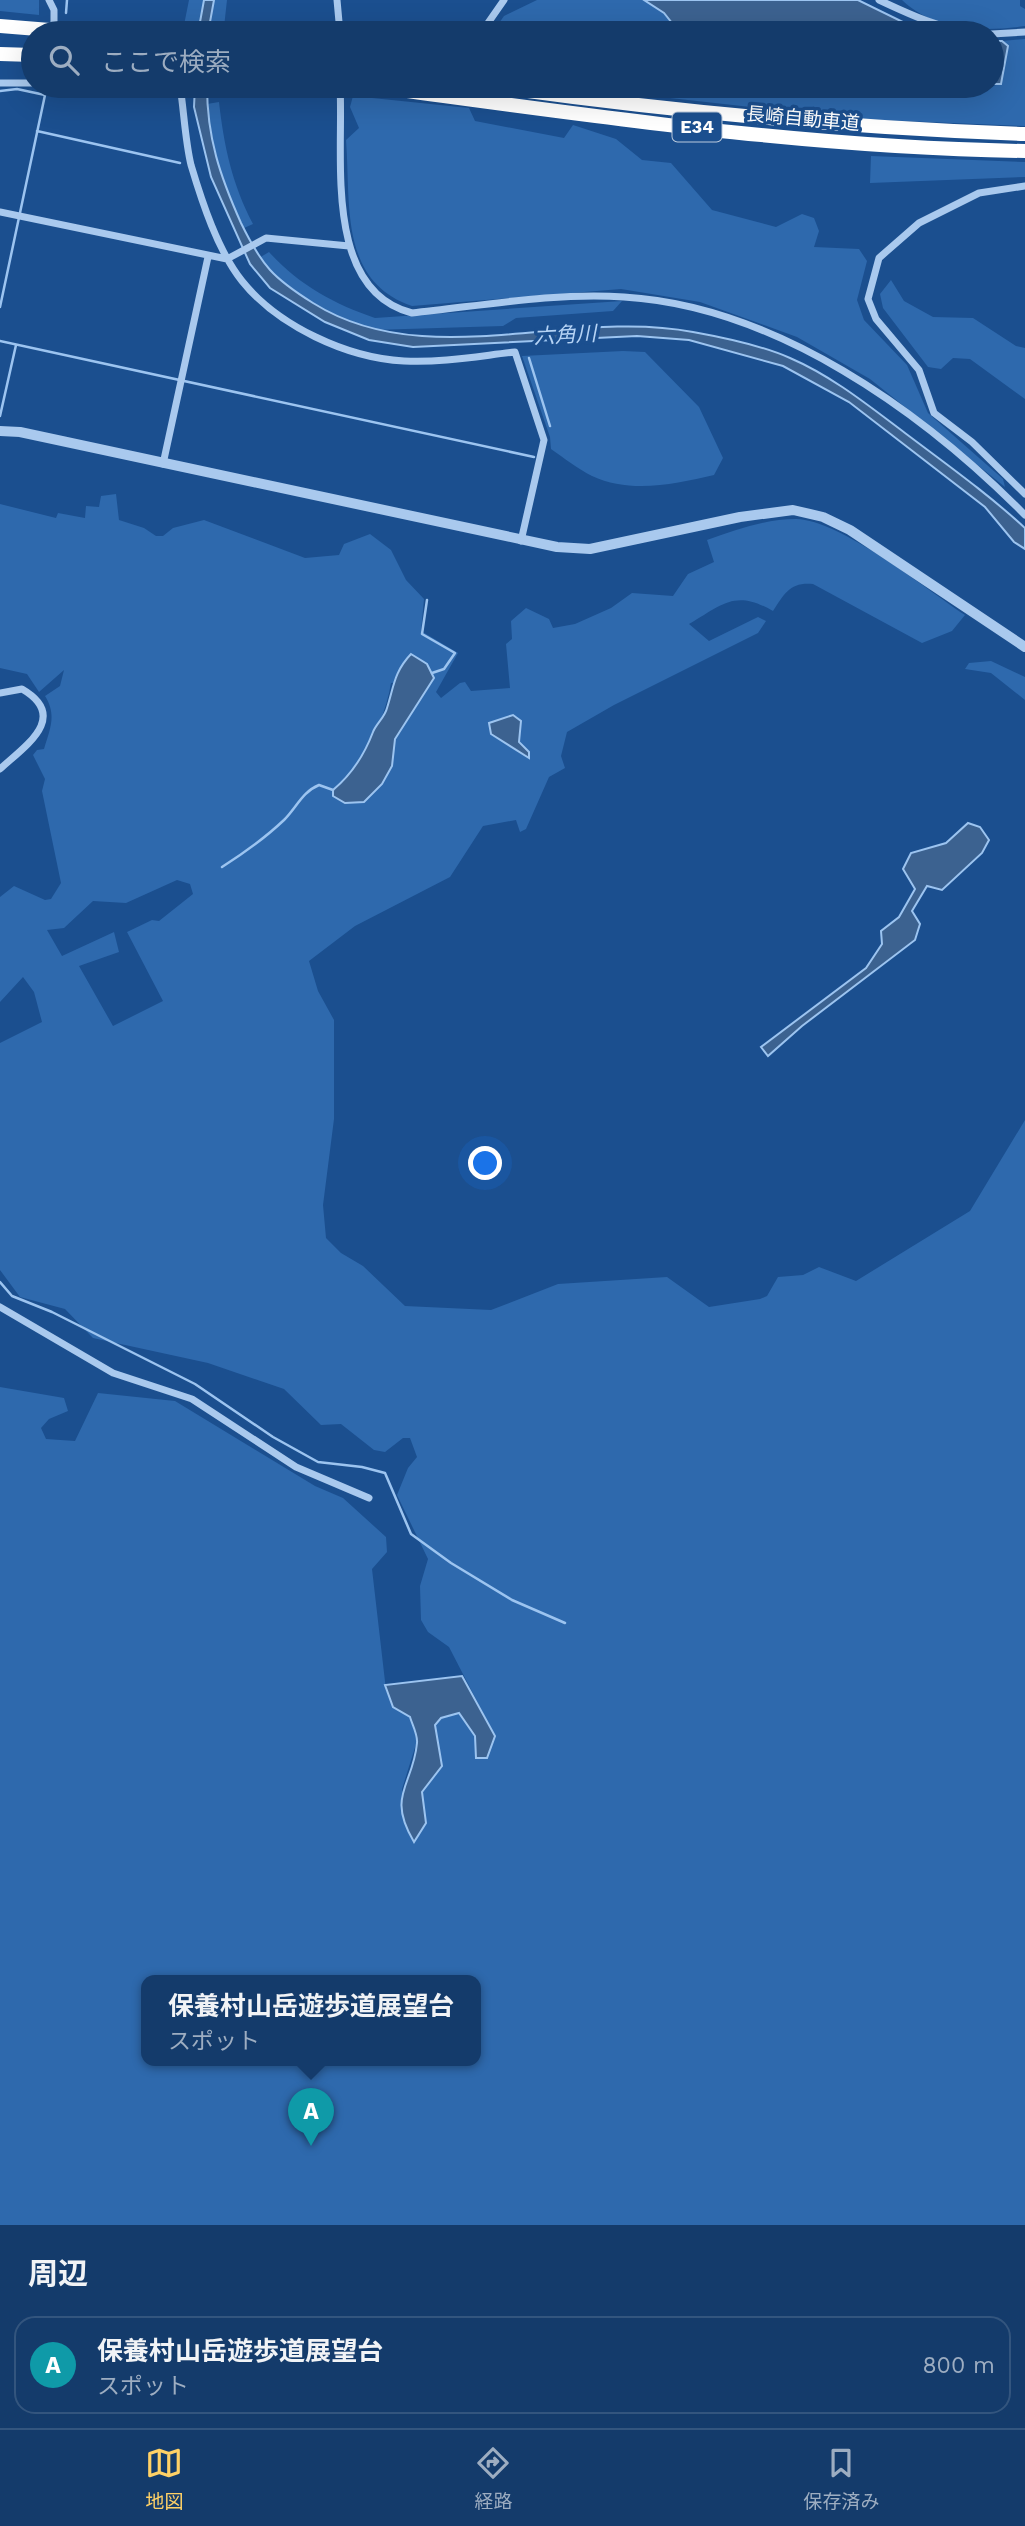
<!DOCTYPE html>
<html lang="ja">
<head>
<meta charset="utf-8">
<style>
  :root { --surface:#143b6b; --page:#214673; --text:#f1f3f6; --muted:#9dadc1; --line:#33557e; --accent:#ffd166 }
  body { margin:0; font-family:"Work Sans","Noto Sans JP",sans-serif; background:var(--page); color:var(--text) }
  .you { position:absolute; left:486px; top:1164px; width:24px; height:24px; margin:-18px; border:5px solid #fff; border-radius:50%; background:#1a73e8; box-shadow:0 0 0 10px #1a73e833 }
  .badge { display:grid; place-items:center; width:46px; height:46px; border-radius:50%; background:var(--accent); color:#fff; font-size:23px; font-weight:700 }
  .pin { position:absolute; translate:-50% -58px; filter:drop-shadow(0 2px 4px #0008) }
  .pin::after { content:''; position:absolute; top:37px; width:24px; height:21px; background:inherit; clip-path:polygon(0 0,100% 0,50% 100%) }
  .popup { position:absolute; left:141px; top:1975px; width:340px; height:91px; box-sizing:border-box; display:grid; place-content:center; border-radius:14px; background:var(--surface); filter:drop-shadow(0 2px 5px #0005); font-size:23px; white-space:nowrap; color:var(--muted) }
  .popup b { font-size:26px; color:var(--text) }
  .popup::after { content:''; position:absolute; left:50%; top:100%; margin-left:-14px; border:14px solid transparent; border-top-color:var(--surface) }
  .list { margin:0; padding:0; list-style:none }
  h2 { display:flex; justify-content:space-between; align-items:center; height:91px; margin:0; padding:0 28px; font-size:30px }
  h2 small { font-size:23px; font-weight:400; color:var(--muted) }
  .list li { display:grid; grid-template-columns:46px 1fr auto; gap:21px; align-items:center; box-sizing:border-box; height:98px; margin:0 14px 14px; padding:0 14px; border:2px solid var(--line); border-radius:21px }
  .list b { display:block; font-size:26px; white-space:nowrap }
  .list p { margin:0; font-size:23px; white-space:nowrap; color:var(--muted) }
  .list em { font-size:23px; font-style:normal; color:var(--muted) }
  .icon { flex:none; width:38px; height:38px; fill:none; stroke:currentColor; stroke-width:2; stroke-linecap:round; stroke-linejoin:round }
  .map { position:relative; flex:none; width:1025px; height:2225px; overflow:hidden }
  .search { position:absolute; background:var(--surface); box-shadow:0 7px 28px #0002; left:21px; right:21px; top:21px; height:77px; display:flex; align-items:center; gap:18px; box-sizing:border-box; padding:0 24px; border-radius:38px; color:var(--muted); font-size:26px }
  .sheet { height:203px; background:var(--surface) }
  nav { display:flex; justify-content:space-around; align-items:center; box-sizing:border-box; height:98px; border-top:2px solid var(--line); background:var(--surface); font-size:19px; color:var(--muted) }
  nav a { display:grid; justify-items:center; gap:4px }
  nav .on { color:var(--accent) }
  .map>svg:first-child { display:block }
</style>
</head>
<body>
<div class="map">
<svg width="1025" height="2225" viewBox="0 0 1025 2225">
  <rect width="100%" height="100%" fill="#1b4f8f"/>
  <path fill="#2e69ad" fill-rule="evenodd" d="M0,0H39V15L0,11Z
    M189,0H204L199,25H184Z
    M214,0H227L224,27L208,26Z
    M537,0H644L664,13L680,33H492L504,16Z
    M902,0H1020V6L1025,9V26C983,32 934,31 902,0Z
    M1025,39V126L856,119L661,97L645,86H759L766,89L775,86H992L1001,84L1008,46L1002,41Z
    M353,96L469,108L475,121L564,138L573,125L616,139L642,160L671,163L712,210L776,227L802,214L814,218L819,231L814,247L859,249L867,261L857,300L864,320L907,365L928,413L1003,479L1005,487L870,379L797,337L700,302L621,289L412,306C339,281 351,205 346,140L359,128L350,107Z
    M219,102C224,146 232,184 253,224L244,228L218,173L207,104Z
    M871,156L1025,162V177L870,183Z
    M269,252C299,285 334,304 375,318L622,301L613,311L516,318L503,326L373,330L331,314L278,281L259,258Z
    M891,280L904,301L933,317L973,318L1016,346L1025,348V399L970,359L953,358L941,369L928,367L883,308L880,294Z
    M623,351L645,352L699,407L723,458L714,475C675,484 631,494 592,476C578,469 564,458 551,449L550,437L522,356Z
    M116,494L119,520L144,528L156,536H163L173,528L204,520L305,558L339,555L344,544L370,534L391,550L406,580L424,599L421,631L458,653L436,692L441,698L460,683L465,682L471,691L510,688L506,644L512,639L511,621L526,608L549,619L553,628L575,624L611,608L632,593L673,596L688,574L714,562L707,540C736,530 765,519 796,519C841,520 926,589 965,615L952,631L922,643L813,584C790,582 785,593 773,611C735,589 723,604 689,624L709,641L758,617L766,621L758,633L614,705L567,732L561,756L565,768L549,777L526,829L520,832L516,820L483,826L450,877L355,926L309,961L318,991L334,1020V1119L323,1205L326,1238L341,1253L363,1266L405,1306L491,1310L558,1284L667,1277L709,1307L760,1299L767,1296L778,1277L803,1275L819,1267L856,1281L970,1211L1025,1120V2225H0V1387L64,1398L68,1411L49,1419L41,1428L46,1439L75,1441L98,1393L175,1401L315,1486L343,1498L386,1537L387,1552L372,1569L386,1690L393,1707L410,1716L417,1741L402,1789L413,1842L426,1823L422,1792L442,1766L434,1726L440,1718L459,1713L475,1737L476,1757L495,1736L449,1647L428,1632L421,1620L420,1586L428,1559L397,1495L408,1468L417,1457L410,1438H403L385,1452L374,1450L341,1424L321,1425L284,1389L208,1363L93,1338L65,1309L20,1297L0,1270V1043L42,1022L34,992L23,977L0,1002V897L14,886L45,900L51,899L61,883L42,791L45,779L33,755L37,750L44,749C50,729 57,715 45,696L60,686L64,670L39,692L27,674L0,668V504L56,518L58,513L85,518L86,506L99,507L101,496ZM434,678L395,739L392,766L364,802L345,803L333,790C363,766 385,720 391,683ZM516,716L521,725L519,742L529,752V758L516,748ZM177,880L190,884L193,894L159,921L152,920L127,932L163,1001L113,1026L79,966L119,952L114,932L62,956L47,930L64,928L93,901L126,903ZM146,1980H476V2060H146Z
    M991,661L1025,677V700L991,673L965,669L969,663Z"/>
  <path fill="#3c6290" stroke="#9cc4f0" stroke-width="2" d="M204,0H214L208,33H198Z
    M644,0H858L915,28L935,33H680L664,13Z
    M992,41H1002L1008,46L1001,84H992Z
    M195,86H207C207,138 220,176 241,223C262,266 273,278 313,303C426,374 569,308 693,332C721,337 763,346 790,358C832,376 869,406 905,433C946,464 987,493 1025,528V549L1014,542L985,507L849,402L783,366L689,340L637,336L413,347L369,340L325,322L270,288L250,264L211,177L194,107Z
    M411,654L427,664L434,678L395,739L392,766L382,784L364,802L345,803L333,796V790C351,775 365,753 373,732C376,724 385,717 387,708C394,686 394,672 411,654Z
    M513,715L521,721L519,742L529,752V758L491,734L489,723Z
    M968,823L980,827L989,840L982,853L942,890L927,886L912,911L920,924L915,940L802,1026L768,1056L761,1047L866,968L882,944L881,931L899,917L915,889L903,869L911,853L946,843Z
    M462,1676L495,1736L487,1758H476L475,1736L459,1713L441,1718L435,1725L442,1766L422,1792L426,1823L414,1842C386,1795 413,1786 417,1743C418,1735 412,1724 410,1717L393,1707L385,1685Z"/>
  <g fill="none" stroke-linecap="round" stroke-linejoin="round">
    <path stroke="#9cc4f0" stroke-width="2.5" d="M66,13L67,0
      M0,91L17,89L45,95L0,307
      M37,131L180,163
      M0,341L534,457
      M529,358L550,426
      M0,416L16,345
      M427,600L422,634L455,653L444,669L432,673
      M222,867C244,853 265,838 284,820C297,807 302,792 319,785L333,790
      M0,1282L12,1296L52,1312L195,1384L273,1437L318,1462L362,1467L385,1473L411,1534L451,1563L512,1600L565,1623"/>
    <path stroke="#a9c9ee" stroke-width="7" d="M49,0L54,10V33
      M337,0L340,33
      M879,0C911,15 941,29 976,33
      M340,30L350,26L441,33
      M481,33L504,0
      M992,34L1025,32
      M0,83H33
      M180,86C184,111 185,140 191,165C202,202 218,251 242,281C278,326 347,358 404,361C441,363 479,356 515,352L544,440L521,541
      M340,86C344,154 322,290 412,313C480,306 556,292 624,297C775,306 922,411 1025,515
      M1025,186L979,193L919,223L879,258L868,299L876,319L919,370L934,413L972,442L1025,494
      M0,212L227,259L266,238L349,246
      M163,464L208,257
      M0,693L22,689C70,717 25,746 0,769
      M0,1307L113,1373L192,1399L296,1467L369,1498"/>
    <path stroke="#a9c9ee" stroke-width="10" d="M0,431L20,432L557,547L590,549L740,517L793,510L823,517L850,530L1025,647"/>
    <path stroke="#fff" stroke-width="14" d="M0,26L50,30
      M0,54L33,55
      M370,86C587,115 806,148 1025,151
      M490,86C668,111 845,128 1025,134"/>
    <path stroke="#fff" stroke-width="14" d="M50,30L82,33"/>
  </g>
  <g text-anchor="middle" stroke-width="7" stroke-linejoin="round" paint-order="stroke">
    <rect fill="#1b4f8f" stroke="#bbcadd" stroke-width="2" x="672.5" y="112.5" width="49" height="29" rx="5"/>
    <g font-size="18" font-weight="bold" fill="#fff">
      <text x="697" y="133">E34</text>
    </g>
    <g font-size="19" fill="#fff" stroke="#1b4f8f">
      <text transform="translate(803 118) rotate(5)" y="7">長崎自動車道</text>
    </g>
    <g font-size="21" font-style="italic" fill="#b5d3f5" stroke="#1b4f8f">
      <text transform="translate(565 335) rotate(-3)" y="7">六角川</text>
    </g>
  </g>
</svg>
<div class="you"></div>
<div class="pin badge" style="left:311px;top:2146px;background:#0f9aa8">A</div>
<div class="popup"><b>保養村山岳遊歩道展望台</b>スポット</div>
<div class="search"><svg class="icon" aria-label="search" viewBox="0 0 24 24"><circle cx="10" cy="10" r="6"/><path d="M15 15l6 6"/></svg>ここで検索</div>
</div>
<section class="sheet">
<h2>周辺<small></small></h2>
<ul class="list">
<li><span class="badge" style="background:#0f9aa8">A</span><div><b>保養村山岳遊歩道展望台</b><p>スポット</p></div><em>800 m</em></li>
</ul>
</section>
<nav>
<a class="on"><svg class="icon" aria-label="map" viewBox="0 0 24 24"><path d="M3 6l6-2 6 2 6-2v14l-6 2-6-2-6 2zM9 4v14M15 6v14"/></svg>地図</a>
<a><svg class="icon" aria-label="directions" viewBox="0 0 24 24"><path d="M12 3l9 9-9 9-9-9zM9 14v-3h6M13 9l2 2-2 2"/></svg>経路</a>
<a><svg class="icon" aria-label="saved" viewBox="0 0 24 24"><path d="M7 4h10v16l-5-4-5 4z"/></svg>保存済み</a>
</nav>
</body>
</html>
